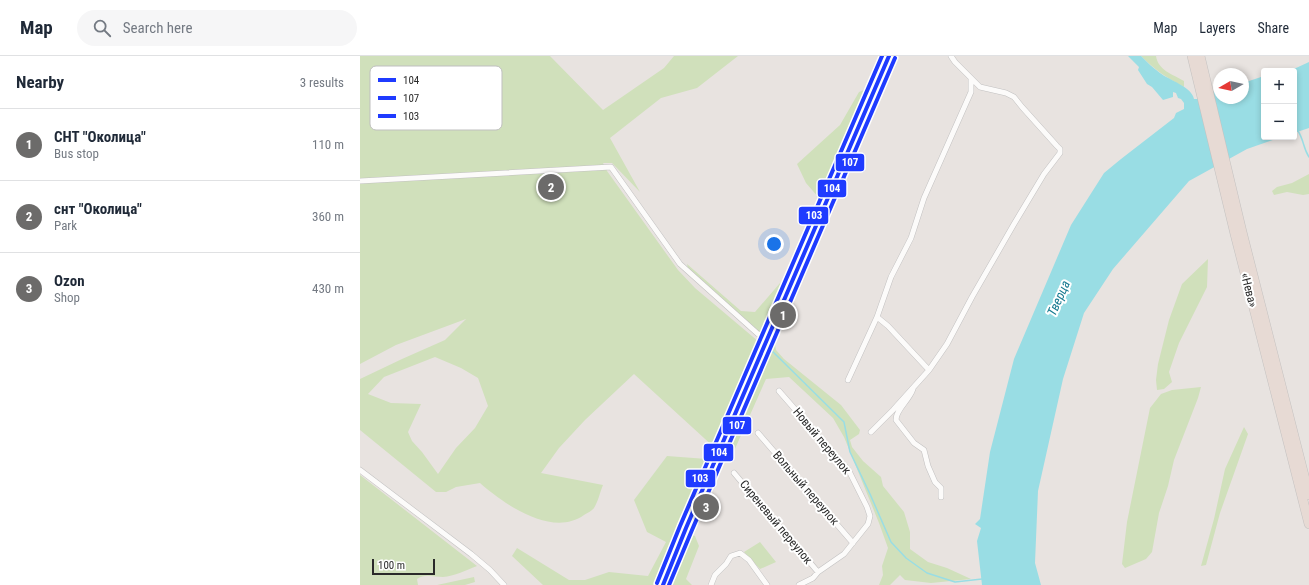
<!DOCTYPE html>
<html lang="en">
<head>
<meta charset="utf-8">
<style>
  :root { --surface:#fff; --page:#f6f6f7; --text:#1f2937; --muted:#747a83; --line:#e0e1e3; --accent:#6c6b6a }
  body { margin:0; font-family:"Roboto Condensed",sans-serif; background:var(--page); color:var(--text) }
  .controls { position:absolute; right:12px; top:12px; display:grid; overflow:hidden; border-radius:4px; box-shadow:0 2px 6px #0003 }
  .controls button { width:36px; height:36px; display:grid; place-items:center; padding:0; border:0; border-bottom:1px solid var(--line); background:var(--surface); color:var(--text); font:20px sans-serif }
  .compass { position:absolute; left:853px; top:12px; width:36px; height:36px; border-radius:50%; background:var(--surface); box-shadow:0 2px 6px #0003; rotate:261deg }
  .scale { position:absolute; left:12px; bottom:10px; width:63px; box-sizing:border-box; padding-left:4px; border:2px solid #2a2a2a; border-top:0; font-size:11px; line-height:14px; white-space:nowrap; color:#2a2a2a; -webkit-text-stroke:3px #fff; paint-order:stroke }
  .you { position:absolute; left:414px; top:188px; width:14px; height:14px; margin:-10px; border:3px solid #fff; border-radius:50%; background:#1a73e8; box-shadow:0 0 0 6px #1a73e833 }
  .badge { display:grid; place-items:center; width:26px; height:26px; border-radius:50%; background:var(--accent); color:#fff; font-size:13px; font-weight:700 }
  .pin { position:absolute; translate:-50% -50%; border:2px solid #fff; box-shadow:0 1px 4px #0006 }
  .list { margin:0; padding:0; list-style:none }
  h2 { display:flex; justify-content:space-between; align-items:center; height:52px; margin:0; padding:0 16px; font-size:17px }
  h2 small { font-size:13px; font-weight:400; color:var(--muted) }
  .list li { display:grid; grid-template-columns:26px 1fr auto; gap:12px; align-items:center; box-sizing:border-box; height:72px; padding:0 16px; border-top:1px solid var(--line) }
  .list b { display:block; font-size:15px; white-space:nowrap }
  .list p { margin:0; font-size:13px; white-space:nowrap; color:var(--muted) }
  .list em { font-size:13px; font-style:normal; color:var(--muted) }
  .icon { flex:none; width:22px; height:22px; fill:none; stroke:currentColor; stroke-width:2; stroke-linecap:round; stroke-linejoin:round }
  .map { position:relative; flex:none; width:949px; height:529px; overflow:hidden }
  header { display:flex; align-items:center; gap:24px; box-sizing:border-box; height:56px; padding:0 20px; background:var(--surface); border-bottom:1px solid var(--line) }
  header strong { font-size:19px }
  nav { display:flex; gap:22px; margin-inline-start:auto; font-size:14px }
  .search { width:280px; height:36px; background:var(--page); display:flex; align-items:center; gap:10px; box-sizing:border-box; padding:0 14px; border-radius:22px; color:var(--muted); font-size:15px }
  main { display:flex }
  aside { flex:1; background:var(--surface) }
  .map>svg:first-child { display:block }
</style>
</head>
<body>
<header>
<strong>Map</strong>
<div class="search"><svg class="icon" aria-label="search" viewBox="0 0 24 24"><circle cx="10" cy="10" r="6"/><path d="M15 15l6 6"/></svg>Search here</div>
<nav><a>Map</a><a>Layers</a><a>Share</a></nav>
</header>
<main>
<aside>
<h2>Nearby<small>3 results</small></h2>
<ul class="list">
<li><span class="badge">1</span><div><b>СНТ &quot;Околица&quot;</b><p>Bus stop</p></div><em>110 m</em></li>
<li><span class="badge">2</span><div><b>снт &quot;Околица&quot;</b><p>Park</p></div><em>360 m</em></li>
<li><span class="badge">3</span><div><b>Ozon</b><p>Shop</p></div><em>430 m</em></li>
</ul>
</aside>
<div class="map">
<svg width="949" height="529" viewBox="0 0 949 529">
  <rect width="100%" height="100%" fill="#e8e3e0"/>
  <path fill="#d0e0bb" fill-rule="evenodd" d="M0,0H190L243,54L304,12L314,0H378L337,32L301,42L250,82L280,136L252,107H243L247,115L318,214L335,232L399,286L356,393L274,318L225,364L199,392L181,417L243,429C240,436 238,446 234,452C232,455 227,457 224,459C192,482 144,448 120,427L96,431L86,436H76L0,374V323L42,303L85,284L106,263L36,289L0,308ZM75,301L101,312L118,322L128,350L115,372L96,392L78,418L62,396L52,385L48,376L61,348L31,347L8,338L24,321Z
    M781,0H796C798,14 812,18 824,25V31C808,23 794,13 781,0Z
    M509,32L459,142L446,127L437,108L480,69L499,36Z
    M949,118V138L943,139L927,136L914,139L912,135L917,131L932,127Z
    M848,203L847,231L819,287L809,316L812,326L804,333L797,334L796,324L798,308L809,264L822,228Z
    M327,208L381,255L395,256L420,227L423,233L407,274L400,277L328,213Z
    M421,263H423L415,289L416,294L424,303L481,349L500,374L499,378L490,384L492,391L503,405L521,421L523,430L544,456L550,476V493L568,506L587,512L611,523L571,527L545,524L540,519L530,529H519L523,519L522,510L528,492L519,467L484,381L473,362L429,321L406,323L374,395L369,396L365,390Z
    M841,331L838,342L814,404L808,430L799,457L792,496L786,503L765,512L762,508L767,466L790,352L801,338L812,334Z
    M884,371L888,378L860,457L846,509L841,510L854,463L865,413Z
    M307,400L347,403L293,529H183L152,500L157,492L209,524H225L249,516L288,520L306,486L287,476L274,444Z
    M0,419L117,510C107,514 94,520 83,521C74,521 65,517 57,523L58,529H0Z
    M328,477L335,480L339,490L326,523L332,529H306Z
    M400,486L416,506L400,513L384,496Z
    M114,521L115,526L105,529H77Z"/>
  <path fill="#99dde4" d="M768,0H781C787,6 793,12 800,17C809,24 832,31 834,43H837L859,33V42H883V27L904,20V81H921L887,93L829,125L753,213L724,257L703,323L678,435L675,507L681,529H622L617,485L621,472L615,468L620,463L630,396L654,303L711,169L744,117L761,103L814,62L816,57L824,53V47L821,43L818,42L816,37L813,36V41L803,44L792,31L787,28L778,14L779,11Z
    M949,6V72L934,77V15H916L922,13L936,12Z"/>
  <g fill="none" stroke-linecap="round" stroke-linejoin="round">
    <path stroke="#99dde4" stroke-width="1.5" d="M938,75C944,84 943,92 949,101
      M407,290L484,366L490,396L510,438L531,486L546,502L567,517L595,526L622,523"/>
    <g stroke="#c2c1c1" stroke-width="6">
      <path id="minor" d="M0,125L251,111L320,208L398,278L407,283
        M517,261L528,270L569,314
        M488,324L517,261L531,221L551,182L564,142L611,36V23
        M553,333C549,345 536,353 536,364L554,387L564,394L568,410L575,426L581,432V441
        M419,335L489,415L507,451L510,460L508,468L484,498L458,516L453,522L439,529
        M511,376L533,354L569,314L587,288L612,241L654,168L684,118L700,97V93L697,90L662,51L654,41L646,37L620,31L595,6L591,0
        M398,377L493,487
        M0,414L111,498L130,514L144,529
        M374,417L458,516
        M351,529L355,519L366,508L371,500L380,497L389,504L407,529"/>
    </g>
    <g stroke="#c2c1c1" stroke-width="8">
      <path id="secondary" d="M303,529L326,472L529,0"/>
    </g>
    <g stroke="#c4c2c1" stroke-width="10">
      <path id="motorway" d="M832,0L875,178L949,468
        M840,0L882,176L949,439"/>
    </g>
    <use href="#minor" stroke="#fcfbfa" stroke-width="5"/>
    <use href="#secondary" stroke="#fcfbfa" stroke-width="7"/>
    <use href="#motorway" stroke="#e7dad4" stroke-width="9"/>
    <g stroke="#fff" stroke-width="7">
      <path id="bus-1" d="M303,529L326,472L529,0"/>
    </g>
    <g stroke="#fff" stroke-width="7">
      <path id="bus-2" d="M309,529L332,474L535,2"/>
    </g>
    <g stroke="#fff" stroke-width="7">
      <path id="bus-3" d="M297,527L320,470L522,0"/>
    </g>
    <use href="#bus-1" stroke="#1f3bff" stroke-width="4"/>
    <use href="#bus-2" stroke="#1f3bff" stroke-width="4"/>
    <use href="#bus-3" stroke="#1f3bff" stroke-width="4"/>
  </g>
  <g text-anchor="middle" stroke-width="4" stroke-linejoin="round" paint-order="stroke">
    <g font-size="12" fill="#2a2a2a" stroke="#fff">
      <text transform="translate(889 234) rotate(76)" y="4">«Нева»</text>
      <text transform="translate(462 385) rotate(50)" y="4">Новый переулок</text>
      <text transform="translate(446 432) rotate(49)" y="4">Вольный переулок</text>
      <text transform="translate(416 466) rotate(50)" y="4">Сиреневый переулок</text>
    </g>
    <g font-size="13" font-style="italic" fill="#177a90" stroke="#fff">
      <text transform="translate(698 242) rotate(-66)" y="5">Тверца</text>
    </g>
  </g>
  <rect x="10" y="10" width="132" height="64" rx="6" fill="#fff" stroke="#bfbfbf" stroke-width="1"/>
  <rect x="18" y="22" width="18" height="4" fill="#1f3bff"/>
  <rect x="18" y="40" width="18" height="4" fill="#1f3bff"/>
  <rect x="18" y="58" width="18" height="4" fill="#1f3bff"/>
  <g font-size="11" fill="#2a2a2a">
    <text x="43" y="28">104</text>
    <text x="43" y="46">107</text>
    <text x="43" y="64">103</text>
  </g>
  <g stroke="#fff" stroke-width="1.5">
    <rect x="475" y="97" width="30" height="19" rx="4" fill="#1f3bff"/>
    <rect x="457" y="123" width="30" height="19" rx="4" fill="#1f3bff"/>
    <rect x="438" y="150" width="31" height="19" rx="4" fill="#1f3bff"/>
    <rect x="362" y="360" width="30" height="19" rx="4" fill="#1f3bff"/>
    <rect x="343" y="387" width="31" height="19" rx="4" fill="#1f3bff"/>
    <rect x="325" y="413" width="31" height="19" rx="4" fill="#1f3bff"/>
  </g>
  <g font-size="11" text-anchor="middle" font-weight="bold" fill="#fff">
    <text x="490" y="110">107</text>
    <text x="472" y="136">104</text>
    <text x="454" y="163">103</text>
    <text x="377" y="373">107</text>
    <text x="359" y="400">104</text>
    <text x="340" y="426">103</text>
  </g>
</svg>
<div class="controls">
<button>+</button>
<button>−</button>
</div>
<svg class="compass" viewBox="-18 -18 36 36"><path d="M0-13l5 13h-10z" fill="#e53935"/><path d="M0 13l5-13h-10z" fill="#747a83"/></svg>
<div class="scale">100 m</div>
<div class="you"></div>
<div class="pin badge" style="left:423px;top:259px">1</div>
<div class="pin badge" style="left:191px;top:131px">2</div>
<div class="pin badge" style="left:346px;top:451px">3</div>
</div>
</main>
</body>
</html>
